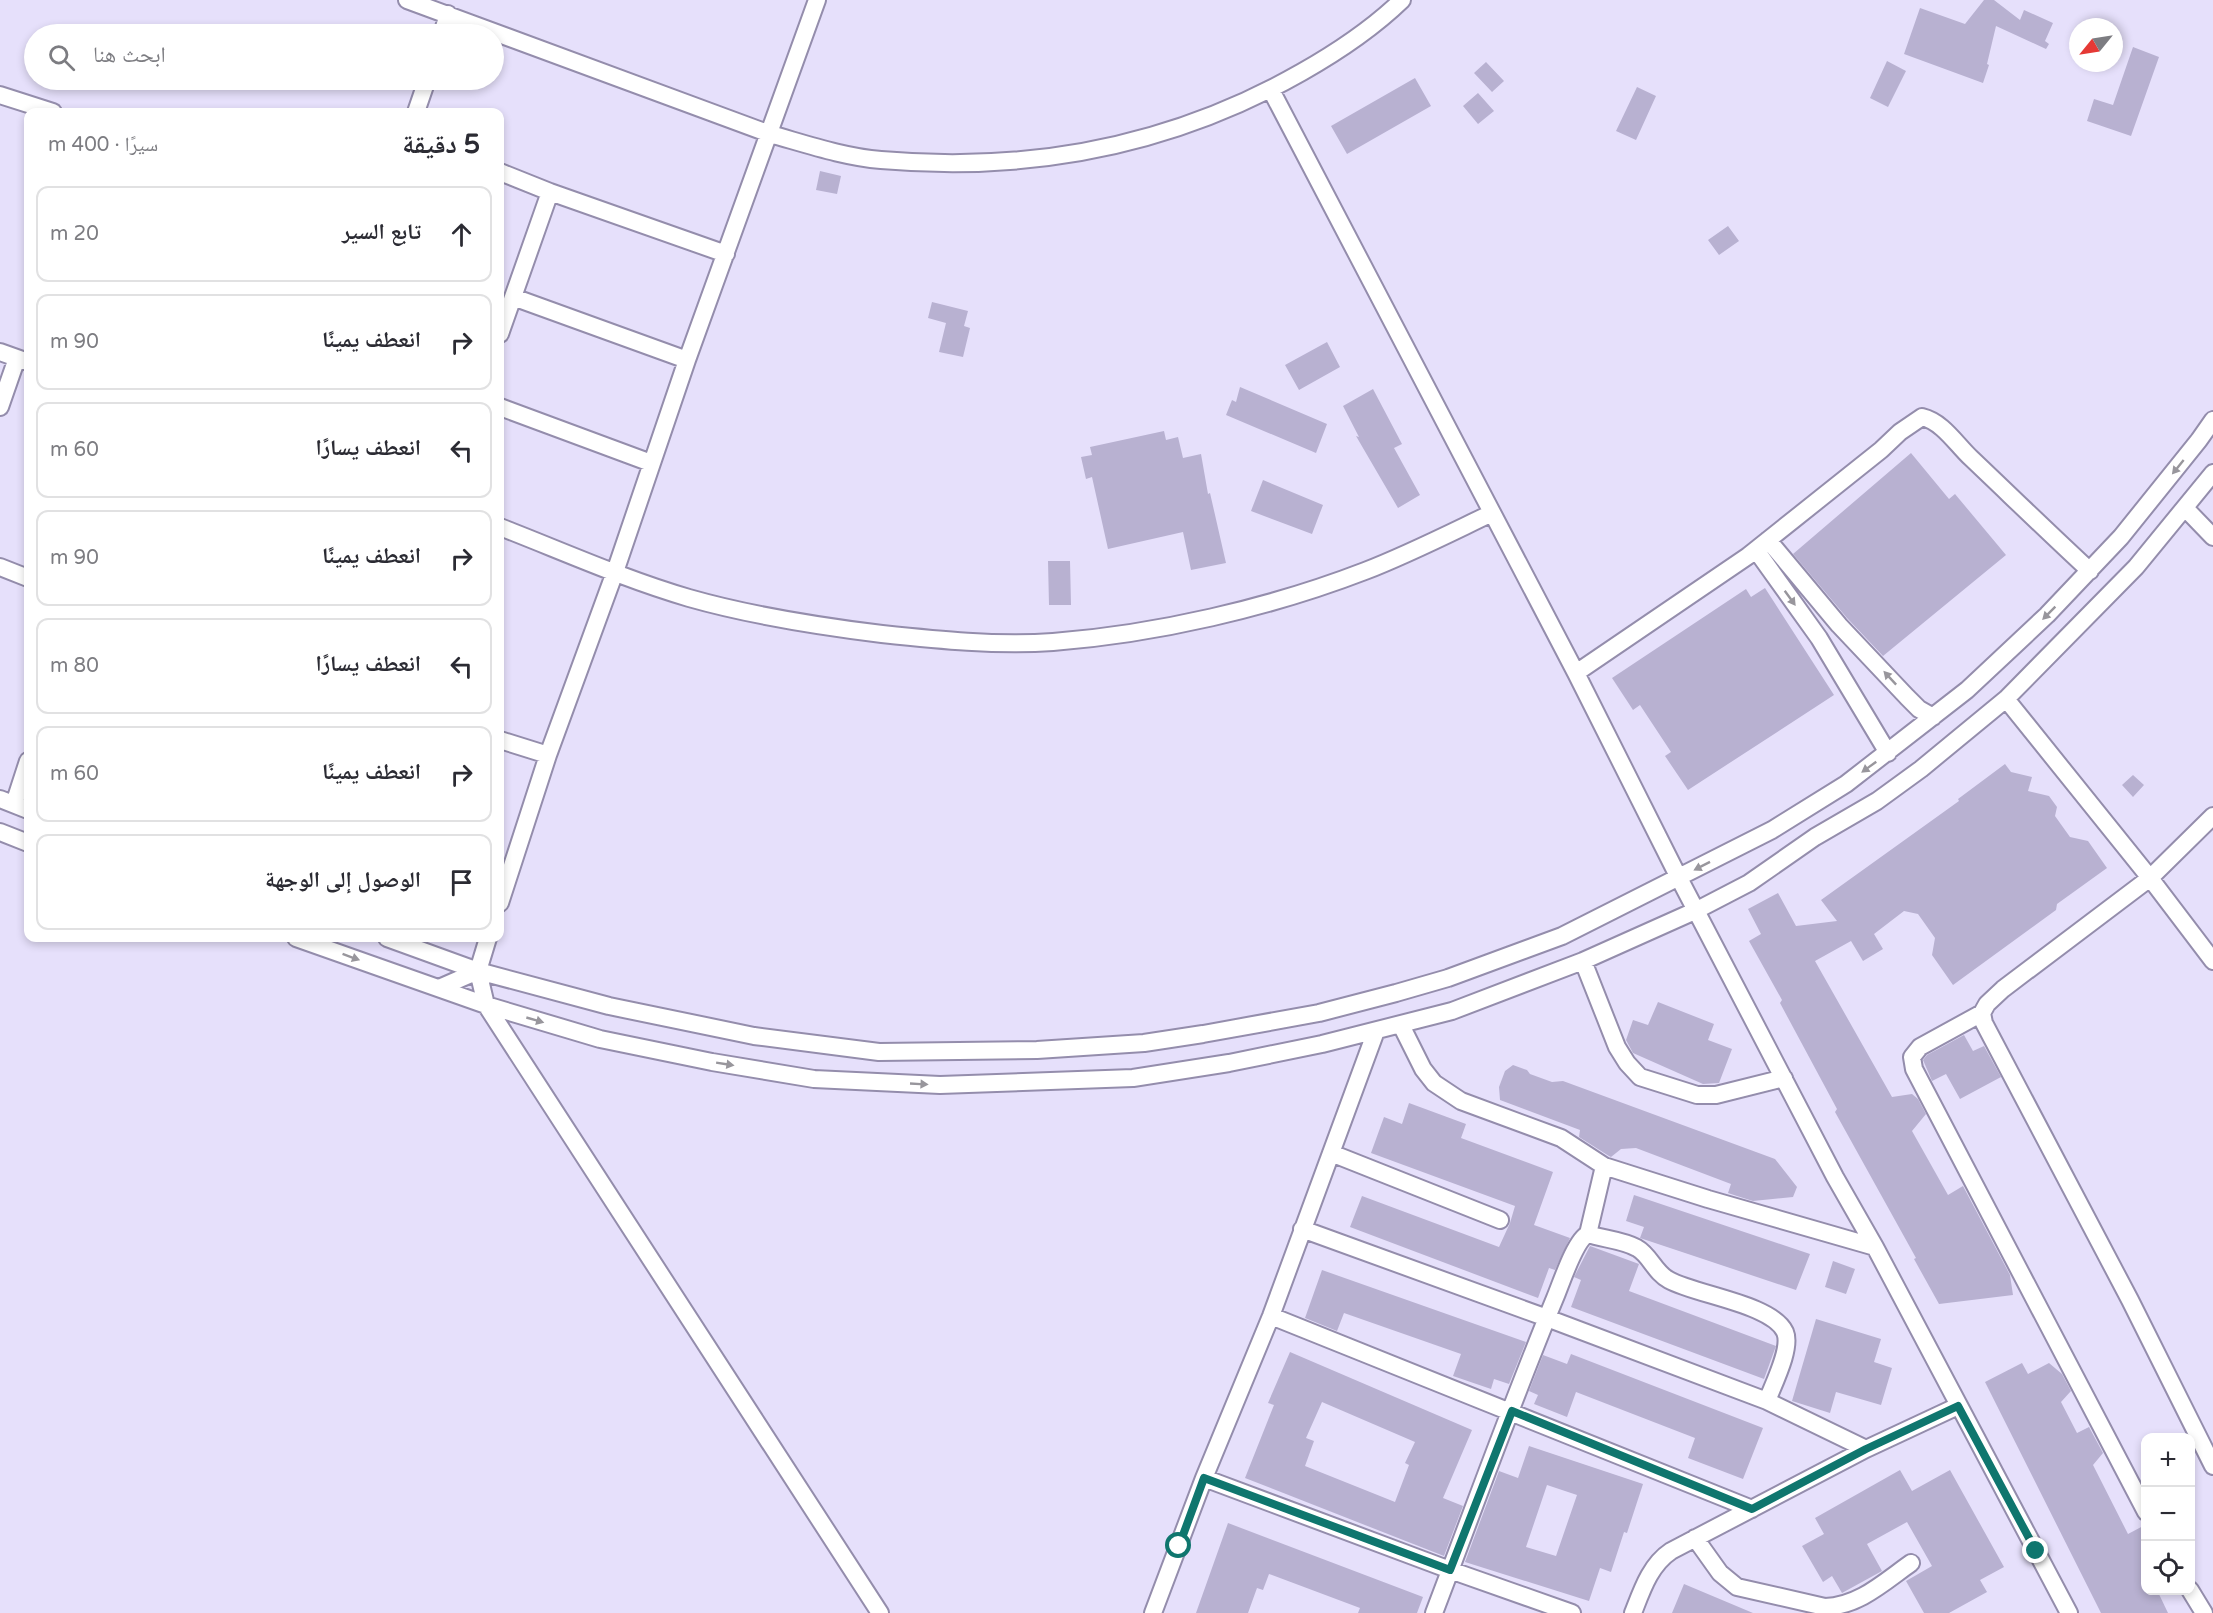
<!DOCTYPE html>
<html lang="ar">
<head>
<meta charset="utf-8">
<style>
  :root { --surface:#fff; --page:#f2f2f3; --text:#2b2b33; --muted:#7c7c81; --line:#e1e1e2 }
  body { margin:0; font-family:"Varela Round","Noto Naskh Arabic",sans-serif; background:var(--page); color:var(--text); direction:rtl }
  .controls { position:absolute; right:18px; bottom:18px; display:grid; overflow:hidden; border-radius:12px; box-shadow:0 3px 9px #0003 }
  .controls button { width:54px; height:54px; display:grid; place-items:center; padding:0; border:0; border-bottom:2px solid var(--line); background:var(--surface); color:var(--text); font:30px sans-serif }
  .compass { position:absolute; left:2069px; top:18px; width:54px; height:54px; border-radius:50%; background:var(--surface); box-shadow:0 3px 9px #0003; rotate:240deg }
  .stop { position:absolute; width:18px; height:18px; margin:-14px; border:4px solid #0f766e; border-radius:50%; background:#fff }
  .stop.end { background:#0f766e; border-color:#fff; box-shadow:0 2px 6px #0008 }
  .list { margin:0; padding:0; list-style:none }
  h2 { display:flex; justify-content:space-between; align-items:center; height:78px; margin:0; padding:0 24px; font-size:26px }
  h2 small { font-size:20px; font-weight:400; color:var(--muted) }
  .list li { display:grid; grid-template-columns:39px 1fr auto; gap:18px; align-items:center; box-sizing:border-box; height:96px; margin:0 12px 12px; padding:0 12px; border:2px solid var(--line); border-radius:12px }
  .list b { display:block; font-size:22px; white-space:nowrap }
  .list em { font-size:20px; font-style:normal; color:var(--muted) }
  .icon { flex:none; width:33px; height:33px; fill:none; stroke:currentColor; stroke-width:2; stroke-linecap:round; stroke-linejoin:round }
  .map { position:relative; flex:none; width:2213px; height:1613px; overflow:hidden; direction:ltr }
  .search { position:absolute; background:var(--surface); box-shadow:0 3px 9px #0003; left:24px; top:24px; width:480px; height:66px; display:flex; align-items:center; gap:15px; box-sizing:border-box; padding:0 21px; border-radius:33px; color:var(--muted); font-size:22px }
  .panel { position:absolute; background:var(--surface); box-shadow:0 3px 9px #0003; left:24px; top:108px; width:480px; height:834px; border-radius:12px; direction:rtl }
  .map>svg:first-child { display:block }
</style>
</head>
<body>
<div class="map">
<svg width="2213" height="1613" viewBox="0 0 2213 1613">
  <rect width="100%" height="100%" fill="#e6e0fb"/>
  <path fill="#b8b1d1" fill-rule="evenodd" d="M1984,0H1994L2020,20L2024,10L2053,23L2045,41L2049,44L2046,49L1996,26L1987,64L1989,65L1983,83L1904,54L1920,8L1965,24Z
    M2133,47L2159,57L2131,136L2087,121L2094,99L2113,105Z
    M1887,61L1906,71L1888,107L1870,98Z
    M1486,62L1504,81L1492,92L1474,73Z
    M1415,78L1431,106L1347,154L1331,126Z
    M1637,87L1656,96L1636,140L1616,131Z
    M1478,93L1494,111L1478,124L1463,106Z
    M820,171L841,176L837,194L816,190Z
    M1728,226L1739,241L1719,255L1708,240Z
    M932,302L968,311L964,326L970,328L963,357L939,352L946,323L928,318Z
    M1327,342L1340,367L1299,390L1285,365Z
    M1240,387L1327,424L1316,453L1226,415L1232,400L1236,402Z
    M1373,389L1402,444L1394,448L1420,495L1398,508L1356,436L1359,437L1343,406Z
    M1164,431L1166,440L1178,437L1183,458L1201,454L1208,494L1210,493L1226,563L1191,570L1183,532L1108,549L1092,477L1086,479L1081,457L1092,455L1090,447Z
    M1911,453L1949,499L1955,494L2006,555L1883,656L1847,618L1793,554Z
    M1263,480L1323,505L1312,534L1251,511Z
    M1048,561H1070L1071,605H1049Z
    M1765,588L1834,695L1688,790L1665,756L1671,752L1640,705L1633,710L1612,678L1746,589L1751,597Z
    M2005,764L2011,772L2032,777L2028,791L2049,796L2057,807L2055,816L2070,837L2088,841L2107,868L2057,904L2056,910L1953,985L1932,955L1935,938L1918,914L1904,911L1874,934L1883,949L1863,961L1851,941L1815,961L1892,1097L1912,1094L1918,1099L1926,1114L1912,1131L1948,1195L1963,1186L2010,1275L2013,1295L1939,1304L1914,1259L1916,1258L1835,1112L1837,1109L1780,1003L1782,1000L1749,941L1761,934L1748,909L1778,893L1796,926L1837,921L1821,900L1959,801L1958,799Z
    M2133,775L2144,785L2133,797L2122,785Z
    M1658,1002L1714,1024L1708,1040L1732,1049L1719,1083L1703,1084L1633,1053L1626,1040L1633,1020L1648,1025Z
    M1964,1035L1973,1051L1984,1046L2001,1077L1960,1099L1946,1074L1932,1081L1923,1060L1927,1055Z
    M1513,1065L1527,1070L1530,1074L1552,1082L1563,1081L1775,1159L1797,1187L1793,1197L1753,1201L1737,1196L1728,1193L1731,1184L1636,1148L1621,1149L1611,1157L1609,1156L1579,1137L1580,1130L1500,1100L1499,1087L1505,1071Z
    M1409,1103L1466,1124L1461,1138L1553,1172L1534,1225L1570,1238L1555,1270L1549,1268L1538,1298L1350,1227L1362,1196L1499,1247L1510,1223L1515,1206L1371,1153L1384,1117L1402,1124Z
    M1634,1195L1810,1254L1796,1290L1640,1238L1644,1227L1626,1221Z
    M1590,1246L1639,1264L1629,1291L1776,1346L1764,1379L1571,1307L1581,1280L1574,1277Z
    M1833,1261L1855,1269L1846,1294L1825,1287Z
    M1322,1270L1526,1342L1509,1384L1494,1379L1491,1389L1453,1376L1461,1354L1344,1313L1337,1331L1305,1318Z
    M1816,1319L1881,1339L1874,1362L1892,1368L1881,1405L1836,1392L1830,1413L1792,1401Z
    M1290,1352L1472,1430L1443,1498L1463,1506L1444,1556L1245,1478L1274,1405L1268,1403ZM1322,1402L1415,1442L1405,1463L1409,1465L1395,1502L1305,1466L1314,1441L1306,1438Z
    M1571,1354L1763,1428L1743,1479L1688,1458L1695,1438L1576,1392L1567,1417L1534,1404L1538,1395L1529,1391L1543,1355L1567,1364Z
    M2022,1363L2028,1374L2049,1363L2062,1374L2071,1391L2061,1402L2077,1433L2089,1427L2103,1453L2093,1465L2128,1534L2145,1525V1590H2157L2168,1613H2101L1985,1382Z
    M1529,1446L1643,1484L1627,1533L1624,1532L1611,1572L1600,1568L1589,1601L1465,1562L1499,1471L1518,1478ZM1547,1485L1577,1495L1556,1556L1526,1547Z
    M1900,1470L1912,1491L1950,1470L2004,1567L1980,1580L1987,1592L1949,1613H1924L1906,1581L1932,1566L1907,1522L1867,1544L1882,1571L1842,1593L1832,1576L1823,1582L1802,1546L1824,1534L1815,1518Z
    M1228,1523L1423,1597L1417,1613H1358L1360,1608L1269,1574L1263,1590L1257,1588L1248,1613H1196Z
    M1684,1584L1753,1613H1672Z"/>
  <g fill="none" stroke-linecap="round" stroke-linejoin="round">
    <g stroke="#948dac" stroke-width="20">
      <path id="street" d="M407,0L770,134C806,144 844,157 881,160C1030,173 1172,146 1302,72C1339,51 1372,29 1402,0
        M442,34L448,14
        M1271,90L1576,673L1679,878L1835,1177L1875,1247L2069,1613
        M0,95L53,112
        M416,112L427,80
        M500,172L550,192L726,254
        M513,297L687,360
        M500,334L550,192
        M0,352L28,362
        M0,407L17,358
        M500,407L651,463
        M2185,508L2213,537
        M500,527C562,551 624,579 689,598C752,616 817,626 882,634C939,640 996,646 1053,642C1156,634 1269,608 1365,571C1409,554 1450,533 1492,513
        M1768,540L1839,625L1907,697L1919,709L1933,717
        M1756,550L1819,638L1888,753
        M0,567L28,578
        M1576,673L1748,556L1881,450L1900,432L1922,417C1943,422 1956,444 1971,458C2011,496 2050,534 2090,571
        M2006,699L2150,878L2213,961
        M500,740L548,755
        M0,799L28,810
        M14,804L28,761
        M2213,816L2150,878L2003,989L1987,1004L1982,1013L1984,1023L2130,1300L2213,1466
        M0,832L28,843
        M500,903L548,755L615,572L687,360L817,0
        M296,938L486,1005L600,1039L712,1062L814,1079L940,1085L1133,1078L1229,1063L1322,1044L1452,1011L1583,961L1697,910L1749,883L1815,837L1877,801L1921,769L2006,699L2136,567L2213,473
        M387,938L478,971L609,1006L754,1036L879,1052L1037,1050L1144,1043L1203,1034L1319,1013L1396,993L1448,978L1562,936L1772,830L1846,784L1967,690L2047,615L2121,537L2199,440L2213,420
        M488,938L478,971L486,1005L880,1613
        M1583,961L1617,1047L1627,1063L1640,1077L1697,1095H1716L1784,1078
        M439,988L478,971
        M1982,1013L1920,1047L1912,1057L1914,1069L2146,1512
        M1401,1025L1423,1069L1434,1083L1461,1101L1561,1138L1604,1166L1708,1199L1875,1247
        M1331,1153L1500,1220
        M1302,1229L1547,1318L1767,1401L1866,1449
        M1588,1234L1604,1166
        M1271,1316L1752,1509
        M1204,1478L1450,1570L1572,1613
        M1695,1538L1720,1573L1737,1587L1825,1607C1859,1606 1884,1582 1911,1563
        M2190,1590L2204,1613
        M1153,1613L1204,1478L1271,1316L1376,1031
        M1434,1613C1474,1508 1512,1402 1555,1298C1561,1284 1575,1240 1588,1234C1603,1239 1623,1240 1637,1248C1650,1255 1655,1273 1669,1280C1696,1295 1772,1304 1785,1332C1792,1348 1773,1385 1767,1401
        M1633,1613C1642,1590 1650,1565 1671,1551L1866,1449L1958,1406"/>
    </g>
    <use href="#street" stroke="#fff" stroke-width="16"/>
  </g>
  <defs><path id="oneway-solid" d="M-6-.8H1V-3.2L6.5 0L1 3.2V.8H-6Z" transform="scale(1.5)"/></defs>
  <g fill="#98969c">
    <use href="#oneway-solid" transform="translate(2178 467) rotate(129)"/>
    <use href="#oneway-solid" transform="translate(1790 598) rotate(54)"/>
    <use href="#oneway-solid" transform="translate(2049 613) rotate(135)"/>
    <use href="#oneway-solid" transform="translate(1890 678) rotate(-133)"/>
    <use href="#oneway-solid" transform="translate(1869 767) rotate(144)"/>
    <use href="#oneway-solid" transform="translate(1702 866) rotate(153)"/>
    <use href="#oneway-solid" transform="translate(351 957) rotate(20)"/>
    <use href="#oneway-solid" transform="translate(535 1020) rotate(16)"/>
    <use href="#oneway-solid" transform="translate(725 1064) rotate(9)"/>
    <use href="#oneway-solid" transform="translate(919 1084) rotate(3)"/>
  </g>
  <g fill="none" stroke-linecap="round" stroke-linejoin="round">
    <path stroke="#0f766e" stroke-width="8" d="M1179,1546L1204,1478L1450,1570L1512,1411L1752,1509L1866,1449L1958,1406L2036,1551"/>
  </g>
</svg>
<div class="controls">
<button>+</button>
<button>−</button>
<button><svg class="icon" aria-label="locate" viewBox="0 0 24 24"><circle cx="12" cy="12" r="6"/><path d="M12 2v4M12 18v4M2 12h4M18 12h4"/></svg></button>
</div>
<svg class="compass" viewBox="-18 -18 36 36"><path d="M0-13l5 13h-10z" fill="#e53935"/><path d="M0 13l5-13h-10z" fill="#7c7c81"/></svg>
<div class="stop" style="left:1179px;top:1546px"></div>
<div class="stop end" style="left:2036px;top:1551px"></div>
<div class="search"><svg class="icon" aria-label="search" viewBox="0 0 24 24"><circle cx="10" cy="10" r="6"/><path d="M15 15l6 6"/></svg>ابحث هنا</div>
<section class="panel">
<h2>5 دقيقة<small>سيرًا · 400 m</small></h2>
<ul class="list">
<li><svg class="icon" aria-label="ahead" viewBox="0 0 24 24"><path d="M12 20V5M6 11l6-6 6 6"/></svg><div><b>تابع السير</b></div><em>20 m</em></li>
<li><svg class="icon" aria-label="right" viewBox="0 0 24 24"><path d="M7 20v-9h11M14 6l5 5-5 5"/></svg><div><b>انعطف يمينًا</b></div><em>90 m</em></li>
<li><svg class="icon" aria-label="left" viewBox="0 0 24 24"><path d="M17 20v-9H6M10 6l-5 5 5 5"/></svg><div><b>انعطف يسارًا</b></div><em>60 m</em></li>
<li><svg class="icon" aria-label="right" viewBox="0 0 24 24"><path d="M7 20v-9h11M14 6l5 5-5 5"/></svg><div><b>انعطف يمينًا</b></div><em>90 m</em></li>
<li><svg class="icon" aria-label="left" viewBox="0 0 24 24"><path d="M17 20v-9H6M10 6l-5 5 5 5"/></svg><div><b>انعطف يسارًا</b></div><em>80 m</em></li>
<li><svg class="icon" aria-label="right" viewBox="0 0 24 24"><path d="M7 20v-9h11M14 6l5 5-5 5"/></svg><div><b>انعطف يمينًا</b></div><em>60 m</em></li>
<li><svg class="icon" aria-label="arrive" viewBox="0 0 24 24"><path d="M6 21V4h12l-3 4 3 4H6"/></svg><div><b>الوصول إلى الوجهة</b></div></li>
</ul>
</section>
</div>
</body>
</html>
